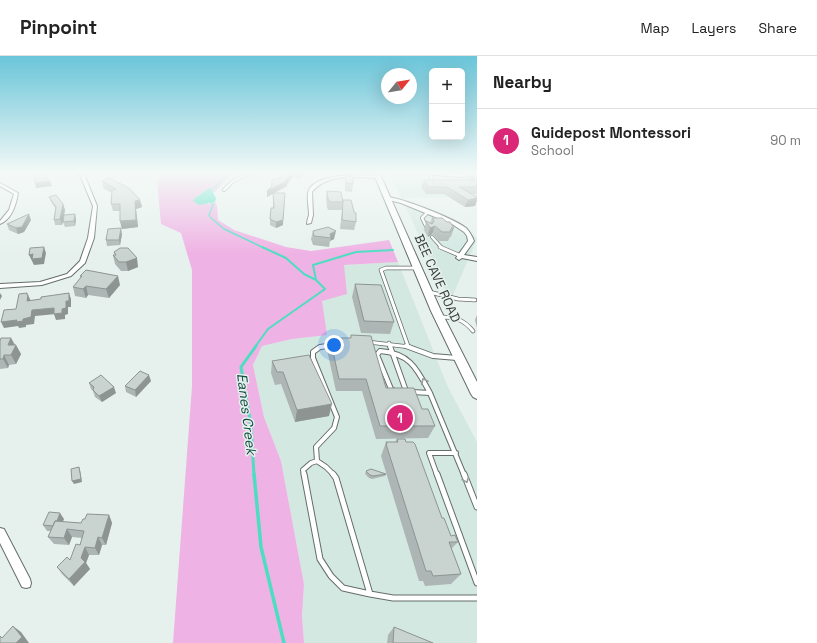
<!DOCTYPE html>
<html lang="en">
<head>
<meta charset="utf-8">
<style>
  :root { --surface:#fff; --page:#f2f2f2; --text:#222; --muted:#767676; --line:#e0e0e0; --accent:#db2777 }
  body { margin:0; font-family:"Space Grotesk",sans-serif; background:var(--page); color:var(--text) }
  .controls { position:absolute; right:12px; top:12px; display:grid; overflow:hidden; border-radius:6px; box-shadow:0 4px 16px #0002 }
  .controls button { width:36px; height:36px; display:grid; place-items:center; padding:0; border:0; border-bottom:1px solid var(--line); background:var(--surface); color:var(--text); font:20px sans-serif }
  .compass { position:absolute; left:381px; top:12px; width:36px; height:36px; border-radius:50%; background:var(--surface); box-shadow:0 4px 16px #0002; rotate:60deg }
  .you { position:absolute; left:334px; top:289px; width:14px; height:14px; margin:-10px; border:3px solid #fff; border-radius:50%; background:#1a73e8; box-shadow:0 0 0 6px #1a73e833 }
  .badge { display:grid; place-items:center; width:26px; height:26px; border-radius:50%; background:var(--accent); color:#fff; font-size:13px; font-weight:700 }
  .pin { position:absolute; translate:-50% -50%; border:2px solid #fff; box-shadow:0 1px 4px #0006 }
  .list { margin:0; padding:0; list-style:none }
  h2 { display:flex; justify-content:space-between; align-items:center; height:52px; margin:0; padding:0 16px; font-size:17px }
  h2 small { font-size:13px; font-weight:400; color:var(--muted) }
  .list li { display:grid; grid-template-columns:26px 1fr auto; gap:12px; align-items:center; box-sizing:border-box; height:64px; padding:0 16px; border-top:1px solid var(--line) }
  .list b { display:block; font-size:15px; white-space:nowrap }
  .list p { margin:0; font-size:13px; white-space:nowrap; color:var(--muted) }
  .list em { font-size:13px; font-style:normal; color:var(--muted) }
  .map { position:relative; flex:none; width:477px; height:587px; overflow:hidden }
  header { display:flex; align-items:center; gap:24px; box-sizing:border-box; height:56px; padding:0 20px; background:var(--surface); border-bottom:1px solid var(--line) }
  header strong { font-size:19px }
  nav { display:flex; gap:22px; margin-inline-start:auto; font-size:14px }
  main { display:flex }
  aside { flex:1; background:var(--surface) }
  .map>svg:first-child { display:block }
</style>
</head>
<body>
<header>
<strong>Pinpoint</strong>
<nav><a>Map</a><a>Layers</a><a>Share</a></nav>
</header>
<main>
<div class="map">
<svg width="477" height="587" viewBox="0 0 477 587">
  <rect width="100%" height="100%" fill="#e6f1ee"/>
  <path fill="#d4e8e2" d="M389,116H445L458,118L473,117L477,119V141L402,142L465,170L477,183L453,239H447Z
    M398,206L447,329L477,386V587H304L302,560L304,528L281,405L264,361L253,309L262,290L292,283L322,245L344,209Z"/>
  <path fill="#efb2e4" d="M162,116H234L215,136H212L210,131L194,143L209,148L215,146L217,150L218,164L234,174L286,191L311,195L389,184L398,206L344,209L347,238L322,245L327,279L292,283L262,290L253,309L264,361L281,405L304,528L302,560L304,587H173L192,330V214L181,177L161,168L157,125Z"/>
  <path fill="#4ddec2" d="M210,131L216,142L215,146L199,149L193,145L194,143Z"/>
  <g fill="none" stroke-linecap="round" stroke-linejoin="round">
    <path stroke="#4ddec2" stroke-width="1.5" d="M209,137L221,125L227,116
      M210,145L213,149L209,159L210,161L224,173L264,192"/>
    <path stroke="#4ddec2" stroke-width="2" d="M316,224L313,209L356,196L393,194
      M255,291L268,273L325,233L316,224L304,218L286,202L262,191"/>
    <path stroke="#4ddec2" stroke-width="3" d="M254,419L251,370L241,311L256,290"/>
    <path stroke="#4ddec2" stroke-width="3.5" d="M254,418L261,491L284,587"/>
    <g stroke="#646d6b" stroke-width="4">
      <path id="service-far3" d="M431,118L432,128
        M224,134L233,125L252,116
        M427,172L422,162L428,156
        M432,181L442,192"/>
    </g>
    <g stroke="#646d6b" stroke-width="4.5">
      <path id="service-far2" d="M440,191L461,200
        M429,236L458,243L475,244
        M440,261C455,261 463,263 473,275
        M368,286L410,291
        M389,287L390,291
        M408,290L381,214L386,212H417
        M321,291L332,289"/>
    </g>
    <g stroke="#646d6b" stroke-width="6">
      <path id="service-far1" d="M327,290L320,291L313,296V302L337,361L334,372L316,391L317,405L326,411L334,419
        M390,290L406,335
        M406,290L433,300L457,302
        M393,334L391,333L377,299L380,295C410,297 417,313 430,337L412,336
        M430,337L464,419
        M304,419L303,414L311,407L317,405
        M437,419L429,397H456"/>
    </g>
    <g stroke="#646d6b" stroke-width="7">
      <path id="service" d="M304,418L320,503L331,520L343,532L370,538
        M333,418L336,422L370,538L393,542H477
        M437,418L477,527
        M464,418L477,451"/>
    </g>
    <g stroke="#646d6b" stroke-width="2">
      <path id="minor" d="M76,116H82L84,118L97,150L94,182L85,207L71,220L42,229L0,232V228L40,226L67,218L80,205L88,182L93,150L80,119Z
        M408,116C431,116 454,119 477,118V120L457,121Z
        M361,119L378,120L380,121L378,122C357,121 327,117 312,136L313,159L311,167L307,168C307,165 308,162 309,159C309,152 307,144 308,137C311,120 348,119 361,119Z
        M0,127L18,137C16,149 12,163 0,168V165L9,154L14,138L0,130Z
        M385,141C398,140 455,163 466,172C470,176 472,180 474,185L464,199L477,201V205L462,202L459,204L456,202L468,185L467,180L464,176L452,168L401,147L385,143Z
        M0,472L4,473L30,523L31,527L30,531L26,532L22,531L0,487Z"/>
    </g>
    <g stroke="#646d6b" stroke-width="2">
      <path id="primary" d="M373,116H379L441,255L477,326V343L473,341L471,338L431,255Z"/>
    </g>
    <use href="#service-far3" stroke="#fff" stroke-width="2.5"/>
    <use href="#service-far2" stroke="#fff" stroke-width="3"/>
    <use href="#service-far1" stroke="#fff" stroke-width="4"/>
    <use href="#service" stroke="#fff" stroke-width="5"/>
    <use href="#minor" fill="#fff" fill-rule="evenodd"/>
    <use href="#primary" fill="#fff" fill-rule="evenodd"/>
  </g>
  <path fill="#adb6b4" d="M289,116H309L299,122L293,121L287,128V130L274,137H285L283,169L276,172L270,169V163L273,152V137L267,141L271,131L272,124L277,123Z
    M346,120L353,128L352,136L345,135V127Z
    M470,120H477V138H471L477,141V144L475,150L465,151L444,138H426L421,131L424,124H468Z
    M102,125L140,144L142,151L136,153L138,171L122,173L120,165V155H113L111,148L112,137L103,132Z
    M327,135L343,146L356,166L354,174L340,173L342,154H328L327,151L326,143Z
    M49,141L63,148L65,154L62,169H55L54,164L56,153L51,146Z
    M75,158L76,164L75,170L65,171L63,166Z
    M432,162L454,172L451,181H450L448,185H439L432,178L428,181L424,174L426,165L430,167Z
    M31,164L24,176L18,178L9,174L7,168Z
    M313,175L334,183L330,185L329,191L313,189L311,183Z
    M122,178L120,189L107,190L106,184Z
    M114,196L138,211L128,215H121L115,208L113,199H115Z
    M80,220L120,229L109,242L88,239L86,242L75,240L73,231L81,222Z
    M355,228L394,266L390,278L361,277L352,241Z
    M477,259V272L475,264Z
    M11,282L21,298L16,308L9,309L8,312L0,313V285Z
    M330,282L386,332L422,353L435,370L428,382L376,383L362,335H336L327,294Z
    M272,305L329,360L295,366L281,328L275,329L271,317Z
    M151,325L136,341L126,336L125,330Z
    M89,327L116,337L102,346L95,341L93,335L91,333Z
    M397,383L406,386L442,462L451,480L458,486L451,493L461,518L451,528L425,530L423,525H419L381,400L386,386H395Z
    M366,415L386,418L385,420L372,423L369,422L365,418Z
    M109,459L112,467L106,489H102L99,499H89L86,507L90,513L74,530L62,518L57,511L70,504L80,489L82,482L72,481L69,489L54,488L48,481L51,475H47L43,469L64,463L62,466L81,467L85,463Z
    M394,571L433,587H387L388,579Z"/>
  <path fill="#8d9492" d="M293,116V121L287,128V130L267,141V135L285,125Z
    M301,116H309L299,122V117Z
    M50,125L52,130L36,132L35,127Z
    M477,142V144L475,150L465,151L468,144Z
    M140,144L142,151L136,153L138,171L122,173L120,165L135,145Z
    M63,148L65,154L62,169L60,163Z
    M29,158L31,164L24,176L18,178L16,172Z
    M75,158L76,164L75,170L74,165Z
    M283,164V169L276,172V166Z
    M435,170L432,178L428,181L430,172Z
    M121,172L122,178L120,189L119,184Z
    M336,175L334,183L330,185L331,182L330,178Z
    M44,191L46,197L44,208L34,209L29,199Z
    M137,202L138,211L128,215L126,206Z
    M118,220L120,229L109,242L106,233Z
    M86,230L88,239L86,242L83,233Z
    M0,237L2,240L0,244Z
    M27,237L28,240V239L31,245H27Z
    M69,237L71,243V251H68V258L65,259V263L56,264L54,258L62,253L66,245Z
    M54,252L56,258L35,260L34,268L26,269V271L19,272L18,270L4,272L1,266L23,263L32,254Z
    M11,282L15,290L16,289L21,298L16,308L11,299L8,289Z
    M4,299L9,309L8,312L3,303Z
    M149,319L151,325L136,341L135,334Z
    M114,331L116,337L102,346L99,340Z
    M332,348L329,360L295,366L297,354Z
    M79,411L80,414L82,426L74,428L72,425Z
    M60,457L64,463L59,476L55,470Z
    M109,459L112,467L106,489L102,482Z
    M67,473L72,481L69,489L64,482Z
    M98,481L102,489L99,499L95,492Z
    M85,491L89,499L86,507L90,513L74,530L69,523L81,502Z
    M13,570L21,576L29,587H16Z"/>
  <path fill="#c9d4d1" stroke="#8d9492" d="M35,116H41L50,125L35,127Z
    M289,116H293L285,125H287L267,135L272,130V124L277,123Z
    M346,120H353V128L346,127Z
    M470,120H477V131H459L477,141V142L468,144L447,131H428L424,124H475Z
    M109,122L129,132L140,144L135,145L136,164L120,165V148H111L112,134L116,133L102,125Z
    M327,135L341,136L343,146H330L328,143Z
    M273,137H285L283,164L276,166L270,163L271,152H274Z
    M56,139L63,148L60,163L54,164L56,151L49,141Z
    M343,144H351L354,156L356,157V166L342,164Z
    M29,158L22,171L16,172L7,168Z
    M75,158L74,165L63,166L64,159Z
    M432,162H442L447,166H450L454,172H451L453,174H450L451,176H442L435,170L430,172L426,165L432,168L434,165Z
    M328,171L336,175L330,178L331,182L314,180L313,175Z
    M121,172L119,184H106L108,173Z
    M44,191L42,202L32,203L33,198L29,199L30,192Z
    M120,192H128L137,202L126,206H119L113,199H116L114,196Z
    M86,214L118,220L106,233L86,230L83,233L73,231L82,220H80Z
    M355,228L381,229L394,266L364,265Z
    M27,237V239H28L27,245L41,243V241L69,237V245H66V252L62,253V257L54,258V252L32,254L31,261L23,263V265L16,266L17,264L1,266L4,254L16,253L19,238Z
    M351,279L371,280L386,332H414L422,353H428L435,370H380L366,323H339L330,282H351Z
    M1,282H11L8,289H16L11,299H4L3,303H0V285Z
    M309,299L332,348L297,354L283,316H277L272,305Z
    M140,315L149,319L135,334L125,330Z
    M101,319L114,331L99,340L93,334L94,331L89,327Z
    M397,383H405L406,386H413L415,388L442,462H444L451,480L455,479L458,486H449L461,518L433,520L431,515H426L386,388H387L386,386H398Z
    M79,411L81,423L72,425L71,413Z
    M371,413L386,418L373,420L370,419L366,415Z
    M49,456L60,457L57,465H55L53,470L43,469Z
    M87,458L109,459L102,482L98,481L95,492L85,491L81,502L85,506L69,523L57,511L67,501L70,504L76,488L80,489L84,475L67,473L64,482L48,481L55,465L81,467L83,463H85Z
    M13,570L22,581L16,587H0V580L2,582Z
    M394,571L433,587H393Z"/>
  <defs><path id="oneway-chevron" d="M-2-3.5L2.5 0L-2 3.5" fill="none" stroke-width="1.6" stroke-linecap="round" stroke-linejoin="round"/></defs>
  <g stroke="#9c9e9d">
    <use href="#oneway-chevron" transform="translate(424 325) rotate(-118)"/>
    <use href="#oneway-chevron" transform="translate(466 424) rotate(68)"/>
  </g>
  <linearGradient id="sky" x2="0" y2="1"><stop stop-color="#6ac5d9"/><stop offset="0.59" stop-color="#f4f9f7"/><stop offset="1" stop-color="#f4f9f7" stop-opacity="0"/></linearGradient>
  <rect width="477" height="198" fill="url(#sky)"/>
  <g text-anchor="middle" stroke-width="3" stroke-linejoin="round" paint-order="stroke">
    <g font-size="13" fill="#383c3b" stroke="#e6f1ee">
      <text transform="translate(438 222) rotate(66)" y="5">BEE CAVE ROAD</text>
    </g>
    <g font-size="14" font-style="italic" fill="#0f4d42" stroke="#e6f1ee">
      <text transform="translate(247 358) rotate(83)" y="5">Eanes Creek</text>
    </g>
  </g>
</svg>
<div class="controls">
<button>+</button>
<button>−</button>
</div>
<svg class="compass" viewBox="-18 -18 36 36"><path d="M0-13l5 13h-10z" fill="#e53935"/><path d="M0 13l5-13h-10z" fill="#767676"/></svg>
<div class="you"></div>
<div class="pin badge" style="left:400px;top:362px">1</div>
</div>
<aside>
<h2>Nearby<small></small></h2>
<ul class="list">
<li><span class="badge">1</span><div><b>Guidepost Montessori</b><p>School</p></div><em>90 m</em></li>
</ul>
</aside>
</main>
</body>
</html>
